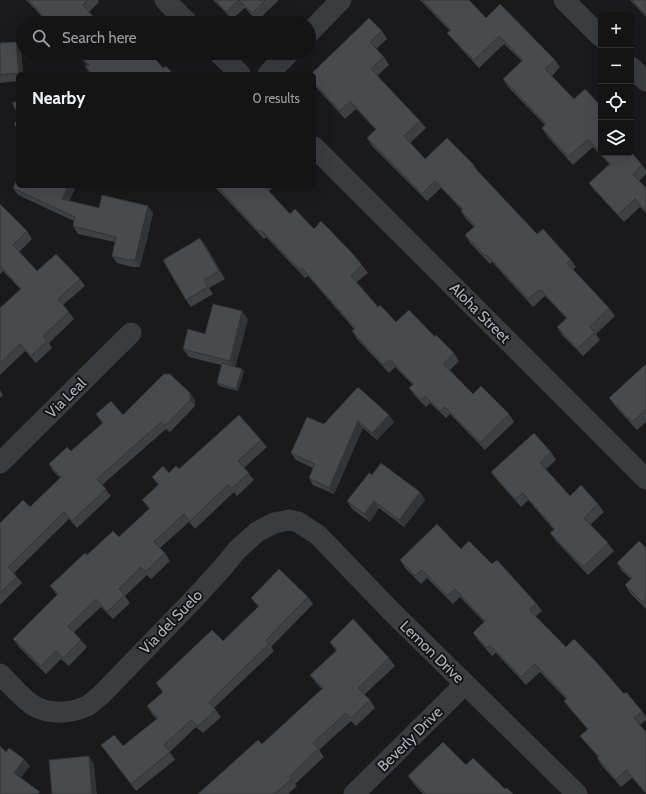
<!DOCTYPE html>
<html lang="en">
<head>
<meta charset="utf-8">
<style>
  :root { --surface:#141415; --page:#1d1d1e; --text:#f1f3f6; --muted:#9d9ea0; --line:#333334 }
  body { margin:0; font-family:Cabin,sans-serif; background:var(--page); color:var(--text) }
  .controls { position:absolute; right:12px; top:12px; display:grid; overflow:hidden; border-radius:6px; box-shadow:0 4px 16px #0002 }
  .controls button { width:36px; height:36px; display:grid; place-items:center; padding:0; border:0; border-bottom:1px solid var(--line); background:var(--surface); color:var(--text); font:20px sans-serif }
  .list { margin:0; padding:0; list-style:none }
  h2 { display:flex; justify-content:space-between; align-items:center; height:52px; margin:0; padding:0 16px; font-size:17px }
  h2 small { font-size:13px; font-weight:400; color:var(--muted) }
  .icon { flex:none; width:22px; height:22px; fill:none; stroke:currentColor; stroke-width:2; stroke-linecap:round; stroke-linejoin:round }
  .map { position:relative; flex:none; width:646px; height:794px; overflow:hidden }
  .search { position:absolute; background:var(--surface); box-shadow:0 4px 16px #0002; left:16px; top:16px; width:300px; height:44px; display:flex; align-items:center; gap:10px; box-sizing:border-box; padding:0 14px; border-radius:22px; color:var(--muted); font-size:15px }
  .panel { position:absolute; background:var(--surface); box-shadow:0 4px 16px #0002; left:16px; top:72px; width:300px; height:116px; border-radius:6px }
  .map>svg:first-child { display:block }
</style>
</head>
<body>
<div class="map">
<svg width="646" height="794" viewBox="0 0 646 794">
  <rect width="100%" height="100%" fill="#1a1a1c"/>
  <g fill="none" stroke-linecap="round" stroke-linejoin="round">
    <path stroke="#3b3c40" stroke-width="21" d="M165,0L188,23
      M564,0L601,37
      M309,33L341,0
      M219,53L240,74
      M631,67L646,81
      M268,74L289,53
      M314,147L646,479
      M0,463L131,333
      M0,674C8,682 17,692 26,700C42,715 67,715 87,706C92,703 97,698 101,695L194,599L224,566L237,550L257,532L274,523L289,520L298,522L318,535L391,611L577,794
      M354,794L465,684"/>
  </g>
  <path fill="#3f4043" d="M26,0H98L99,2L89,12L99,23H48Z
    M213,0H279L257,21L245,8L232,19Z
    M420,0H469L486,18L555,60L560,67L552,76L601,153L642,165L646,170V174L639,181L646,188V213L640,207L624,222L594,190L589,183L609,164L593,147L573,165L547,136L542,128L545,125L508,87L503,79L522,61L504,44L479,68L453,40L447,33L450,31Z
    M630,0H646V17Z
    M382,31L387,39L376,49L384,57L389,65L377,76L420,121L426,128L410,143L425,159L474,165L479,173L537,234L571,260L576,267L573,270L609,308L615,316L596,334L600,340L583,356L562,335L557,327L566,318L545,296L533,307L492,262L490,264L470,243L465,235L474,227L466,219L461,211L462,210L441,188L427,201L372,146L367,138L376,130L356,109L345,119L314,85V74Z
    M16,42L21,49L23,74H18V81L0,83V43Z
    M76,53H150L163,68L173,74H90L85,66L87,65Z
    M76,186L69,201L99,208L153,213L140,267H133L117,263L112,256L115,242L78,234L73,226L74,221L18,195L13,188Z
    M214,186H274L269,191L290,214L314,229L362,265L368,273L357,282L378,307L396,322L435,337L454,353L459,361L450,370L473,394L509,414L514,422L485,450L450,414L446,418L430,403L426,407L415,396L409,388L413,385L395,367L389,373L357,339L352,331L354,329L308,276L305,278L266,237L264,239Z
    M0,204L27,231L32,239L19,252L37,271L80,279L85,286L63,305L69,312L74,319L49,343L52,348L36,363L25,351L0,375V308L20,289L3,271L0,274Z
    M206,246L225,279L209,288L213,294L191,307L186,300Z
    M248,319L235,367L242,369L244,371L238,391L219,386L217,383L221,365L189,357L183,349L205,334Z
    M646,364V422L637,430L615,406L609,398Z
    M0,390L3,395L0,398Z
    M190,393L195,400V406L170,432L166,429L102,485L111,496L77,528L69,519L14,573L22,583L0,605V523L30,507L60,478L53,471L49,464L71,451L102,423L96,414L123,415Z
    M389,415L394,422L377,440L363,428L334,494L313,485L309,478L313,468L296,460L291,453L324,424Z
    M261,440L267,447L244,468L254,480L237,496L234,492L195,529L189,522L160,548L165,553L170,561L151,579L147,575L125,596L130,603L113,619L101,607L74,632L81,640L87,647L69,666L61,659L46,674L19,647L13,639L57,595L50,586L87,555L119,537L149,509L142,500L158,485L152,477L169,473Z
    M551,452L556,460L546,469L570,496L598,504L604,512L590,525L608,543L614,551L588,575L556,541L550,533L554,530L528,500L521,507L496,479L491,472Z
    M372,475L420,492L425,500L404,527L379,508L370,522L352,509L347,501Z
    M646,548V609L630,593L625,585L631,579L622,571L617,563Z
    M461,549L492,564L536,603L542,611L536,616L566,647L624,694L642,711L646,717V720L640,725L646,732V794L632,778L621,787L602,766L597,758L598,757L580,736L588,730L569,708L564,701L566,699L540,672L526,685L496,653L492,656L478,640L473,633L484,622L460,597L453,604L427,578L421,584L405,568L400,560Z
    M308,597L313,604L271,647L274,651L214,708L221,717L203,733L196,727L170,752L175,760L136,791L101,745L123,746L157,719L152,714L147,706L163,692L156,683L223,641L258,607L251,598Z
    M330,642L389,658L395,666L364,695L370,700L375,708L356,726L351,721L319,750L324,757L295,784L297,786L288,794H198L262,744L322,689L316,683L310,675L336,651Z
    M466,765L513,794H423L414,784L408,776Z"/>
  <path fill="#333437" d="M16,42L21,49L23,74H19V73Z
    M68,186H76L67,206L62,199Z
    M148,206L153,213L140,267L135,260Z
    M200,238L206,246L225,279L219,271Z
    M242,311L248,319L235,369L230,361Z
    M242,369L244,371L238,391L236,389Z
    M190,393L195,400V406L190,400Z
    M389,415L394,422L377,440L372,433Z
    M358,421L363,428L334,494L329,488Z
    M420,492L425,500L404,527L399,520Z
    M374,501L379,508L370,522L364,514Z
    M89,756L94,764L97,794H92Z
    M24,759L30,766L19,780L14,773Z"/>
  <path fill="#494a4e" stroke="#333437" d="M28,0H88L83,5L99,23H49Z
    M215,0H239L226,12Z
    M239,0H266L252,13Z
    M422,0H469L486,18L500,4L555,60L545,69L574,99L585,89L601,106V153H631V152L642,165L633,174L646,188V212L635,199L618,215L589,183L610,164L588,139L568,157L542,128L546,124L503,79L523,60L499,36L474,60L447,33L451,30Z
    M632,0H646V15Z
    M369,18L382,31L370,42L384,57L371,69L420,121L404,136L425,159L447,138L474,165L473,166L537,234L543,229L571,260L567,263L609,308L590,327L595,332L577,349L557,327L567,318L540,289L528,299L487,255L485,256L465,235L475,226L461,211L463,209L435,181L422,194L367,138L376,129L350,101L340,111L314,83V74H311Z
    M16,42L19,73L0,75V43Z
    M78,53H150L163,68L166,66L173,74H92L85,66L89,65Z
    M18,101V114L12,103Z
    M18,121V132L14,123Z
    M18,177V186H68L62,199L99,208L102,195L148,206L135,260H128L112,256L116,237L73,226L75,217L13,188Z
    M217,186H264L290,214L295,209L314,229L321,221L352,253L362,265L351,276L378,307L380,305L396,322L409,310L435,337L436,335L454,353L443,364L473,394L481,386L509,414L480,443L445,407L440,411L425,396L421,400L409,388L414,384L390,360L383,365L352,331L355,328L302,268L300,270L261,230L259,232Z
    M0,204L27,231L13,245L37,271L56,254L80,279L58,299L69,312L43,336L47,341L31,356L20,344L0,363V308L21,289L0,266Z
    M200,238L219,271L204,280L208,287L186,300L163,260Z
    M213,304L242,311L230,361L183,349L188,329L205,334Z
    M222,363L242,369L236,389L217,383Z
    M646,364V409L632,422L609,398Z
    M164,374H170L190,393V400L165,426L161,422L97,479L106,489L72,521L64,512L8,567L17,577L0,593V523L23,500L30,507L61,477L49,464L67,447L71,451L103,423L96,414L111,401L123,415Z
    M358,387L389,415L372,433L358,421L329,488L309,478L315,464L291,453L307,417L324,424Z
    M239,415L261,440L238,461L249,473L232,488L228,485L190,521L184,514L154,542L165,553L145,572L141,567L119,589L125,595L107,612L96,599L68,626L81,640L63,658L56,651L41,666L13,639L58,594L50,586L85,553L87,555L113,531L119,537L150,508L142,500L159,484L152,477L163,466L169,473L176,466L179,469Z
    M534,433L551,452L540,463L570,496L581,485L598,504L584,518L608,543L583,567L550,533L555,529L523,493L515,499L491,472Z
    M381,463L420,492L399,520L374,501L364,514L347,501L369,473L372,475Z
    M437,524L461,549L469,541L492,564L497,560L536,603L529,610L566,647L574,639L599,665L624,694L626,692L642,711L634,718L646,732V793L626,770L616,780L597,758L599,757L580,736L588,729L564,701L567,698L535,664L521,677L490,645L487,648L473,633L485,621L455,589L448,596L422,570L415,576L400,560Z
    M639,541L646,548V598L642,602L625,585L632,578L617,563Z
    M279,569L308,597L266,640L269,644L209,702L216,710L198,726L191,720L164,745L170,752L131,784L101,745L114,735L123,746L158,718L147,706L163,692L156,683L212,630L223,641L259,606L251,598Z
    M353,619L389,658L358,688L370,700L351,718L346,713L313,743L318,749L290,776L292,779L274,794H198L258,740L262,744L323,688L310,675L337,650L330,642Z
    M443,742L466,765L473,758L505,789L507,788L513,794H426L408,776Z
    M0,746L6,752L9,748L24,759L14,773L40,792L38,794H0Z
    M89,756L92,794H52L49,760Z"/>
  <g text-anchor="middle" stroke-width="4" stroke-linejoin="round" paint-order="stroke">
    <g font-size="15" fill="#aeb1ba" stroke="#151517">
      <text transform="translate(480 313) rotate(45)" y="5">Aloha Street</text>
      <text transform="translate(66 398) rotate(-45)" y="5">Via Leal</text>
      <text transform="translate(171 622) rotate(-46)" y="5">Via del Suelo</text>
      <text transform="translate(432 652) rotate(44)" y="5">Lemon Drive</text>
      <text transform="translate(410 739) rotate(-45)" y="5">Beverly Drive</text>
    </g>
  </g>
</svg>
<div class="controls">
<button>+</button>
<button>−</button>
<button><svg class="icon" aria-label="locate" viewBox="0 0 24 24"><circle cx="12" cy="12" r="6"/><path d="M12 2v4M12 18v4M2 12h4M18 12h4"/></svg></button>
<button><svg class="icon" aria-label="layers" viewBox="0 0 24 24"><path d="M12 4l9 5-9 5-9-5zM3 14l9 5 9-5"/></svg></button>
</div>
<div class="search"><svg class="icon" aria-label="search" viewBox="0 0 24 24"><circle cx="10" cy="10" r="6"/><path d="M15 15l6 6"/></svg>Search here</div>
<section class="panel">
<h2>Nearby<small>0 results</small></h2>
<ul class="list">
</ul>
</section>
</div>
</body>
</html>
